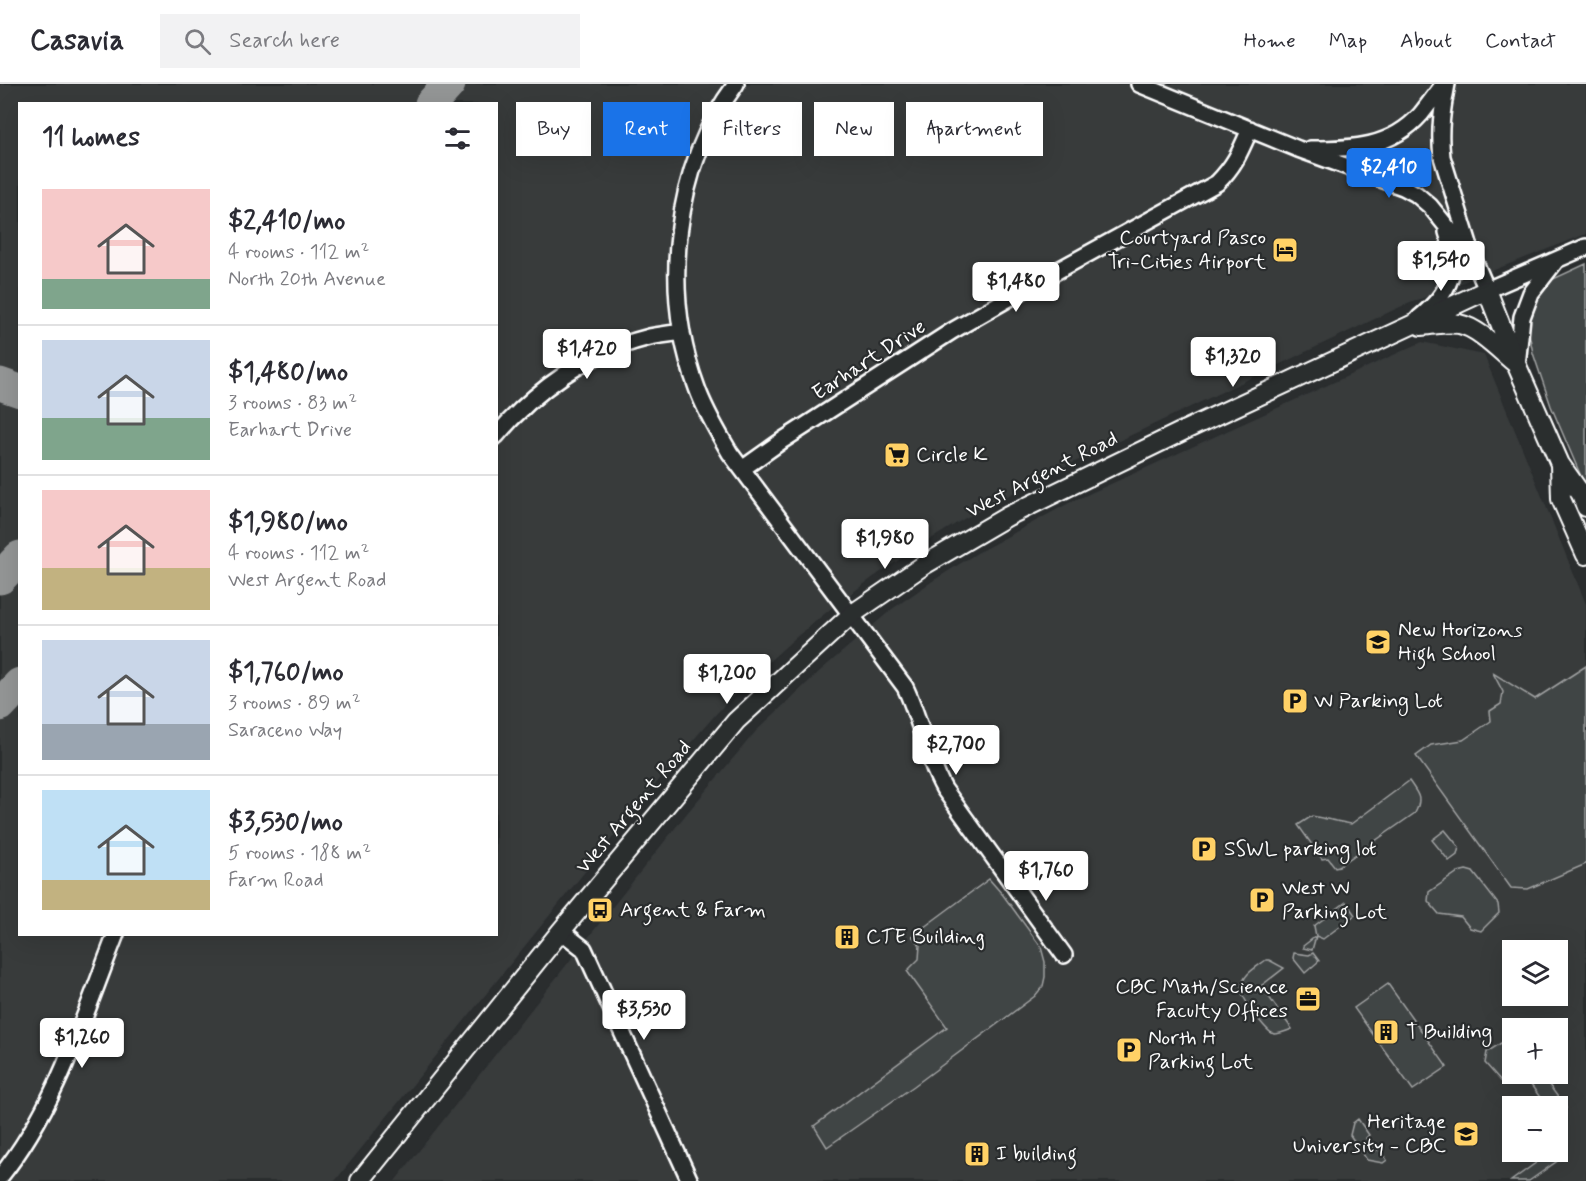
<!DOCTYPE html>
<meta charset="utf-8">
<style>
:root{--surface:#fff;--page:#f2f2f3;--text:#2b2b33;--muted:#7c7c81;--line:#e1e1e2;--accent:#1a73e8}
body{margin:0;font-family:Mynerve,sans-serif;background:var(--page);color:var(--text);height:100vh;display:flex;flex-direction:column;font-size:22px;white-space:nowrap}
*{box-sizing:border-box;margin:0}
p{font-size:20px;color:var(--muted)}
.icon{flex:none;width:33px;height:33px;fill:none;stroke:currentColor;stroke-width:2;stroke-linecap:round;stroke-linejoin:round}
.map{position:relative;flex:1;overflow:hidden}
.panel{position:absolute;left:18px;top:18px;width:480px;height:834px;display:flex;flex-direction:column;background:var(--surface);border-radius:0px;box-shadow:0 6px 24px #0002}
.panel>*{flex:none}
.hud{position:absolute;left:516px;top:18px;width:570px;height:54px;display:flex;gap:12px}
.fabs{position:absolute;left:1502px;top:856px;display:grid;gap:12px}
.fabs a{display:grid;place-items:center;width:66px;height:66px;border-radius:0px;background:var(--surface);box-shadow:0 6px 24px #0002;font-size:30px}
.price{position:absolute;translate:-50% -51px;padding:0 14px;border-radius:6px;background:#fff;color:#222;font-size:20px;line-height:39px;filter:drop-shadow(0 2px 3px #0008)}
.price::after{content:'';position:absolute;left:50%;top:36px;width:18px;height:14px;margin-left:-9px;background:inherit;clip-path:polygon(0 0,100% 0,50% 100%)}
.price.selected{background:var(--accent);color:#fff}
ul{padding:0;list-style:none}
li{display:flex;align-items:center;gap:18px;height:150px;padding:0 24px}
li+li{border-top:2px solid var(--line)}
li span{display:grid;place-items:center;flex:none;width:168px;height:120px;border-radius:0px;color:#555}
li>.icon{margin-inline-start:auto}
span .icon{width:72px;height:72px;fill:#fffc;stroke-width:1}
li b{font-size:26px}
h2{display:flex;justify-content:space-between;align-items:center;height:72px;padding:0 24px;font-size:26px}
.pill{padding:0 21px;border-radius:0px;background:var(--surface);box-shadow:0 6px 24px #0002;font-size:21px;line-height:54px}
.pill.selected{background:var(--accent);color:#fff}
header{display:flex;align-items:center;gap:36px;box-sizing:border-box;height:84px;padding:0 30px;background:var(--surface);border-bottom:2px solid var(--line)}
header strong{font-size:28px}
nav{display:flex;gap:33px;margin-inline-start:auto;font-size:21px}
.search{width:420px;height:54px;background:var(--page);display:flex;align-items:center;gap:15px;box-sizing:border-box;padding:0 21px;border-radius:0px;color:var(--muted);font-size:22px}
.map>svg:first-child{display:block}
</style>
<header>
<strong>Casavia</strong>
<div class="search"><svg class="icon" aria-label="search" viewBox="0 0 24 24"><circle cx="10" cy="10" r="6"/><path d="M15 15l6 6"/></svg>Search here</div>
<nav><a>Home</a><a>Map</a><a>About</a><a>Contact</a></nav>
</header>
<div class="map">
<svg width="1586" height="1097" viewBox="0 0 1586 1097">
<rect width="100%" height="100%" fill="#2a2d2e"/>
<filter id="ink" filterUnits="userSpaceOnUse"><feTurbulence type="fractalNoise" baseFrequency=".0167" numOctaves="2"/><feDisplacementMap in="SourceGraphic" scale="12" xChannelSelector="R" yChannelSelector="G"/><feConvolveMatrix kernelMatrix="1 2 1 2 8 2 1 2 1" color-interpolation-filters="sRGB"/></filter>
<g filter="url(#ink)">
<path fill="#373a3b" fill-rule="evenodd" d="M0,0H1586V150L1400,223L1039,395L962,436L918,463L875,492L833,523L794,555L751,594L717,629L668,685L335,1097H0ZM20,20H496V850H20Z
M1422,258L1484,271L1586,520V1097H395L687,729L756,647L821,586L892,525L934,496L977,469L1069,419ZM1512,867H1557V912H1512ZM1512,945H1557V990H1512ZM1512,1023H1557V1068H1512Z"/>
<path fill="#414445" stroke="#a0a2a2" stroke-width="1.5" d="M1586,180V404L1551,322L1533,269L1527,239L1533,217L1549,197Z
M1586,582V780L1528,805L1511,804L1416,672L1431,661L1463,656L1491,637L1490,627L1501,620L1503,608L1493,589L1535,615Z
M1409,697C1418,710 1423,714 1415,729L1339,782L1335,783L1328,774L1322,775L1298,741L1312,732L1351,740Z
M1445,746L1459,763L1457,771L1449,777L1432,756Z
M1466,786L1473,788L1498,820L1499,829L1481,847L1470,844L1461,833L1439,830L1428,817L1429,808L1458,788Z
M989,795L1003,811L1041,863L1045,878V893L1043,902L1035,912L914,1002L827,1063L814,1042L947,943L907,887L919,875L920,861L912,852Z
M1346,818L1355,831L1323,855L1316,852L1312,866L1303,864V862L1316,852L1314,842Z
M1294,869L1309,871L1313,869L1319,877L1305,889L1293,874Z
M1266,876H1269L1284,884L1261,902L1292,945C1287,947 1279,950 1274,950C1266,948 1240,912 1241,904C1243,890 1255,884 1266,876Z
M1388,900L1447,983L1413,1006L1354,924Z
M1501,959L1512,960V990H1522V993L1512,991L1501,997L1485,979L1487,968Z
M1523,990H1541L1566,1024L1557,1030V1023H1547Z
M1358,1035L1369,1051L1366,1054L1375,1067L1379,1065L1387,1076L1383,1079L1367,1076L1350,1051L1353,1039Z
M1557,1065L1563,1073L1529,1097H1511L1551,1068H1557Z"/>
<g fill="none" stroke-linecap="round" stroke-linejoin="round">
<path stroke="#949696" stroke-width="33" d="M431,20L449,0
M0,300L20,307
M0,494L20,473
M0,621L20,600"/>
<g stroke="#fff" stroke-width="20">
<path id="minor" d="M736,0C673,84 661,207 697,304C705,327 718,348 730,369L905,603C921,636 926,673 944,705L1064,871
M1139,0L1298,65L1403,103L1416,110L1430,122L1474,176
M1447,0C1442,26 1439,47 1442,73L1474,176L1487,206L1586,163
M1310,65C1352,65 1391,64 1421,30C1429,20 1436,10 1444,0
M1419,234C1450,209 1460,186 1447,148
M1517,282L1522,233L1531,209L1555,178
M496,352C535,306 587,269 646,254C657,251 670,250 682,248
M742,385L783,356L952,247L1055,188L1217,99C1235,81 1240,68 1250,45
M561,847L584,865L690,1097
M0,1093C57,1022 83,934 116,850"/>
</g>
<g stroke="#fff" stroke-width="22">
<path id="major" d="M1421,242C1433,241 1447,238 1459,240C1479,244 1500,267 1515,279
M1560,380L1561,415L1586,471
M360,1097L561,847L736,637L851,531L924,481L1008,432L1185,346L1487,206L1517,282L1560,380L1581,410L1586,423"/>
</g>
<use href="#minor" stroke="#2a2d2e" stroke-width="15"/>
<use href="#major" stroke="#2a2d2e" stroke-width="18"/>
</g>
</g>
<defs>
<g id="hotel-square" transform="scale(1.35)"><rect x="-9" y="-9" width="18" height="18" rx="4" fill="#ffd166" stroke="#2a2d2e"/><path d="M-6-4.5h1.5V1H6V5H4.5V3h-9V5H-6ZM-4 0a1.8 1.8 0 1 1 3.6 0ZM.5 0V-2.5h3Q6-2.5 6 0Z" fill="#111"/></g>
<g id="supermarket-square" transform="scale(1.35)"><rect x="-9" y="-9" width="18" height="18" rx="4" fill="#ffd166" stroke="#2a2d2e"/><path d="M-6-5.5h2.5l.6 2H6L4.5 2H-2.5L-4.4-4H-6ZM-1.5 3.2a1.3 1.3 0 1 0 .1 0ZM3 3.2a1.3 1.3 0 1 0 .1 0Z" fill="#111"/></g>
<g id="school-square" transform="scale(1.35)"><rect x="-9" y="-9" width="18" height="18" rx="4" fill="#ffd166" stroke="#2a2d2e"/><path d="M0-5L7-2L0 1L-7-2ZM-4 1L0 2.5L4 1V4Q0 6-4 4Z" fill="#111"/></g>
<g id="parking-square" transform="scale(1.35)"><rect x="-9" y="-9" width="18" height="18" rx="4" fill="#ffd166" stroke="#2a2d2e"/><path d="M-3.5-5.5H1a3.5 3.5 0 0 1 0 7H-1V5.5H-3.5ZM-1-3.4V-.6H.8a1.4 1.4 0 0 0 0-2.8Z" fill="#111"/></g>
<g id="bus-square" transform="scale(1.35)"><rect x="-9" y="-9" width="18" height="18" rx="4" fill="#ffd166" stroke="#2a2d2e"/><path d="M-5-6H5V4H4V6H2V4H-2V6H-4V4H-5ZM-3.5-4V0h7V-4ZM-3.5 1.2v1.5H-2V1.2ZM2 1.2v1.5H3.5V1.2Z" fill="#111"/></g>
<g id="building-square" transform="scale(1.35)"><rect x="-9" y="-9" width="18" height="18" rx="4" fill="#ffd166" stroke="#2a2d2e"/><path d="M-4-6H4V6H1V3H-1V6H-4ZM-2.5-4.3h1.7v1.8h-1.7ZM.8-4.3h1.7v1.8H.8ZM-2.5-1h1.7V.8h-1.7ZM.8-1h1.7V.8H.8Z" fill="#111"/></g>
<g id="office-square" transform="scale(1.35)"><rect x="-9" y="-9" width="18" height="18" rx="4" fill="#ffd166" stroke="#2a2d2e"/><path d="M-6-3h4V-5.5h4V-3h4V5H-6ZM-1-4.5V-3h2v-1.5ZM-6 0V1H6V0Z" fill="#111"/></g>
<g id="university-square" transform="scale(1.35)"><rect x="-9" y="-9" width="18" height="18" rx="4" fill="#ffd166" stroke="#2a2d2e"/><path d="M0-5L7-2L0 1L-7-2ZM-4 1L0 2.5L4 1V4Q0 6-4 4Z" fill="#111"/></g>
</defs>
<g fill-rule="evenodd">
<use href="#hotel-square" x="1285" y="166"/>
<use href="#supermarket-square" x="897" y="371"/>
<use href="#school-square" x="1378" y="558"/>
<use href="#parking-square" x="1295" y="617"/>
<use href="#parking-square" x="1204" y="765"/>
<use href="#parking-square" x="1262" y="816"/>
<use href="#bus-square" x="600" y="826"/>
<use href="#building-square" x="847" y="853"/>
<use href="#office-square" x="1308" y="915"/>
<use href="#building-square" x="1386" y="948"/>
<use href="#parking-square" x="1129" y="966"/>
<use href="#university-square" x="1466" y="1050"/>
<use href="#building-square" x="977" y="1070"/>
</g>
<g text-anchor="middle" dominant-baseline="central" stroke-width="4.5" stroke-linejoin="round" paint-order="stroke">
<g font-size="21" fill="#fff" stroke="#2a2d2e" text-anchor="start">
<text x="1266" y="154" text-anchor="end">Courtyard Pasco<tspan x="1266" dy="24">Tri-Cities Airport</tspan></text>
<text x="916" y="371">Circle K</text>
<text x="1398" y="546">New Horizons<tspan x="1398" dy="24">High School</tspan></text>
<text x="1314" y="617">W Parking Lot</text>
<text x="1224" y="765">SSWL parking lot</text>
<text x="1282" y="804">West W<tspan x="1282" dy="24">Parking Lot</tspan></text>
<text x="620" y="826">Argent &amp; Farm</text>
<text x="866" y="853">CTE Building</text>
<text x="1288" y="903" text-anchor="end">CBC Math/Science<tspan x="1288" dy="24">Faculty Offices</tspan></text>
<text x="1406" y="948">T Building</text>
<text x="1148" y="954">North H<tspan x="1148" dy="24">Parking Lot</tspan></text>
<text x="1446" y="1038" text-anchor="end">Heritage<tspan x="1446" dy="24">University - CBC</tspan></text>
<text x="996" y="1070">I building</text>
</g>
<g font-size="21" fill="#fff" stroke="#2a2d2e">
<text transform="translate(869 276) rotate(-33)">Earhart Drive</text>
<text transform="translate(1042 391) rotate(-27)">West Argent Road</text>
<text transform="translate(634 723) rotate(-50)">West Argent Road</text>
</g>
</g>
</svg>
<div class="fabs">
<a><svg class="icon" aria-label="layers" viewBox="0 0 24 24"><path d="M12 4l9 5-9 5-9-5zM3 14l9 5 9-5"/></svg></a>
<a>+</a>
<a>−</a>
</div>
<b class="price selected" style="left:1389px;top:115px">$2,410</b>
<b class="price" style="left:1441px;top:208px">$1,540</b>
<b class="price" style="left:1016px;top:229px">$1,480</b>
<b class="price" style="left:587px;top:296px">$1,420</b>
<b class="price" style="left:1233px;top:304px">$1,320</b>
<b class="price" style="left:885px;top:486px">$1,980</b>
<b class="price" style="left:727px;top:621px">$1,200</b>
<b class="price" style="left:956px;top:692px">$2,700</b>
<b class="price" style="left:1046px;top:818px">$1,760</b>
<b class="price" style="left:644px;top:957px">$3,530</b>
<b class="price" style="left:82px;top:985px">$1,260</b>
<div class="hud">
<a class="pill">Buy</a>
<a class="pill selected">Rent</a>
<a class="pill">Filters</a>
<a class="pill">New</a>
<a class="pill">Apartment</a>
</div>
<section class="panel">
<h2>11 homes<svg class="icon" aria-label="filters" viewBox="0 0 24 24"><path d="M4 7h16M4 17h16"/><circle cx="9" cy="7" r="2"/><circle cx="15" cy="17" r="2"/></svg></h2>
<ul>
<li><span style="background:linear-gradient(#f6c9c9 75%,#7fa58c 0)"><svg class="icon" aria-label="home" viewBox="0 0 24 24"><path d="M3 11l9-7 9 7M6 9v11h12V9"/></svg></span><div><b>$2,410/mo</b><p>4 rooms · 112 m²</p><p>North 20th Avenue</p></div></li>
<li><span style="background:linear-gradient(#c9d6e8 65%,#7fa58c 0)"><svg class="icon" aria-label="home" viewBox="0 0 24 24"><path d="M3 11l9-7 9 7M6 9v11h12V9"/></svg></span><div><b>$1,480/mo</b><p>3 rooms · 83 m²</p><p>Earhart Drive</p></div></li>
<li><span style="background:linear-gradient(#f6c9c9 65%,#c2b280 0)"><svg class="icon" aria-label="home" viewBox="0 0 24 24"><path d="M3 11l9-7 9 7M6 9v11h12V9"/></svg></span><div><b>$1,980/mo</b><p>4 rooms · 112 m²</p><p>West Argent Road</p></div></li>
<li><span style="background:linear-gradient(#c9d6e8 70%,#9aa5b1 0)"><svg class="icon" aria-label="home" viewBox="0 0 24 24"><path d="M3 11l9-7 9 7M6 9v11h12V9"/></svg></span><div><b>$1,760/mo</b><p>3 rooms · 89 m²</p><p>Saraceno Way</p></div></li>
<li><span style="background:linear-gradient(#bfe0f5 75%,#c2b280 0)"><svg class="icon" aria-label="home" viewBox="0 0 24 24"><path d="M3 11l9-7 9 7M6 9v11h12V9"/></svg></span><div><b>$3,530/mo</b><p>5 rooms · 188 m²</p><p>Farm Road</p></div></li>
</ul>
</section>
</div>
